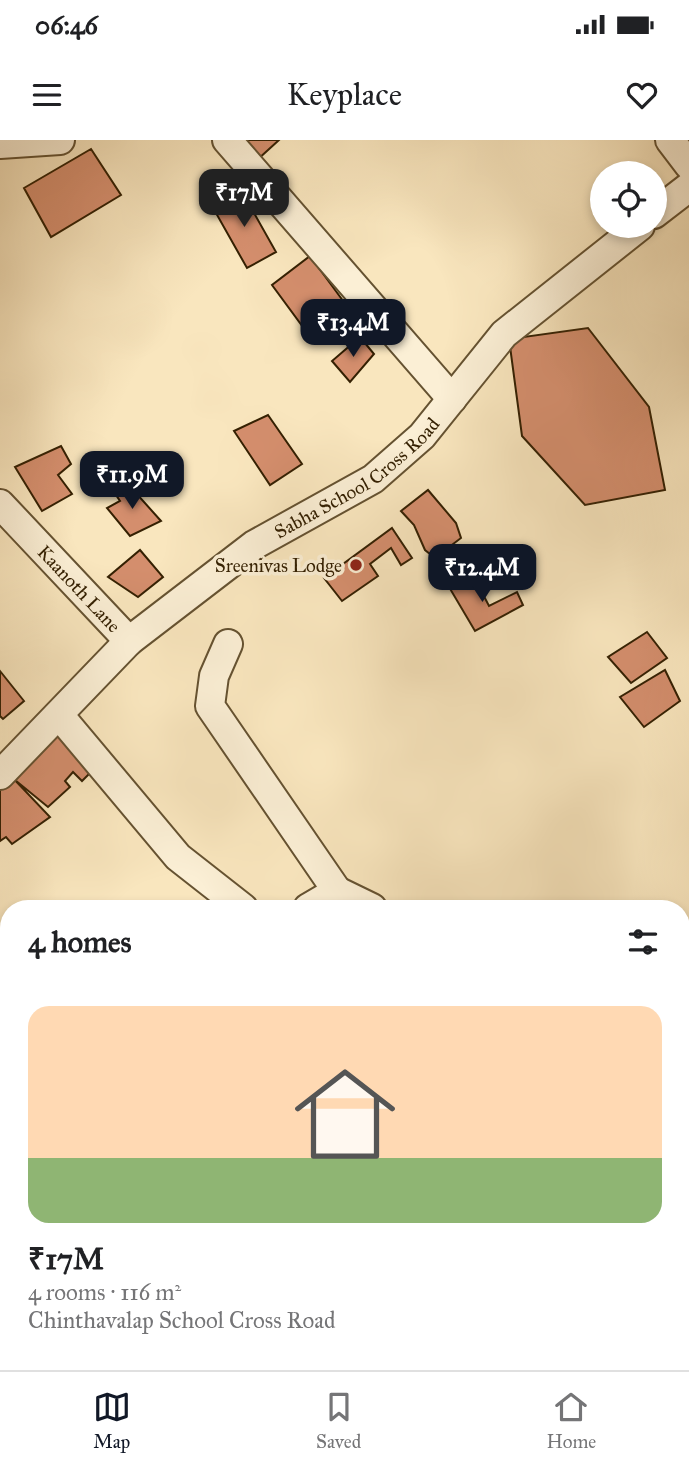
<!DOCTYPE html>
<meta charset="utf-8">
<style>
:root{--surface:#fff;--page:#f2f2f2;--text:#202124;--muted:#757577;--line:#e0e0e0;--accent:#111827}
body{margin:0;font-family:"IM FELL Great Primer",serif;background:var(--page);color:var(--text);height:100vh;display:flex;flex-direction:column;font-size:26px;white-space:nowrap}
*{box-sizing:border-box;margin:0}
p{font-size:23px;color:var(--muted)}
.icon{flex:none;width:38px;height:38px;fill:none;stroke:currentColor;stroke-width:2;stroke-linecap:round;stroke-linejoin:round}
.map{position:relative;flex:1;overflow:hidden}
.sheet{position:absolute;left:0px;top:760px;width:690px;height:471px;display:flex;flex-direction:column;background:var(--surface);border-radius:28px 28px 0 0;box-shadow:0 4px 10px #0003}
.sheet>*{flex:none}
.controls{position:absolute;left:590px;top:21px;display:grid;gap:14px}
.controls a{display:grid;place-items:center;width:77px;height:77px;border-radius:50%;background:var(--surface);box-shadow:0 4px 10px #0003;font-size:35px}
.price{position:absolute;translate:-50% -60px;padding:0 16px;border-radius:14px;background:var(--accent);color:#fff;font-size:23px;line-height:46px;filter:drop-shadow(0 2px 4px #0008)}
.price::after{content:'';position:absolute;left:50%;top:42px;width:21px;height:16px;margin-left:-10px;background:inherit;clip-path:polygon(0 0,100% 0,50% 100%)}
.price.current{background:#222;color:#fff}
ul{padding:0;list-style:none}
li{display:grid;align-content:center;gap:14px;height:371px;padding:0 28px}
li+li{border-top:2px solid var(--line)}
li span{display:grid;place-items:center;height:217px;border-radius:21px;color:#555}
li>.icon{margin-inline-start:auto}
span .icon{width:126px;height:126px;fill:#fffc;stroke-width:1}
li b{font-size:30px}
h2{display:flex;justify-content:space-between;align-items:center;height:84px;padding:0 28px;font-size:30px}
.status{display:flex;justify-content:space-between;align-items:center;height:49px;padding:0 35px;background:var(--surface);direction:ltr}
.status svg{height:19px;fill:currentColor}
header{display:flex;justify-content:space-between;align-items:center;height:91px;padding:0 28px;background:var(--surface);font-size:32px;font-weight:600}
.tab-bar{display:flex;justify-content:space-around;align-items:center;height:98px;border-top:2px solid var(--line);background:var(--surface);font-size:19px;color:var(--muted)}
.tab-bar a{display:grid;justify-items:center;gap:4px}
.tab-bar .current{color:var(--accent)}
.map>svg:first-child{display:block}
</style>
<div class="status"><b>06:46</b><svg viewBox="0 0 49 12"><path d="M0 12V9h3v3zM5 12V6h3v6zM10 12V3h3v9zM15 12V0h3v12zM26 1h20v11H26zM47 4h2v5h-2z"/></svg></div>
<header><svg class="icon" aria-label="menu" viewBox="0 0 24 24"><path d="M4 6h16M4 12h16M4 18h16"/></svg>Keyplace<svg class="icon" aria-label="heart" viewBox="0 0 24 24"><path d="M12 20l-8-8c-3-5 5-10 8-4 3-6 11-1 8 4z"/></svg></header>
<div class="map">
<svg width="689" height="1230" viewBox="0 0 689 1230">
<rect width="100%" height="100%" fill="#f9e6be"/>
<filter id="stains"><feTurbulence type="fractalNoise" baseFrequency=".00286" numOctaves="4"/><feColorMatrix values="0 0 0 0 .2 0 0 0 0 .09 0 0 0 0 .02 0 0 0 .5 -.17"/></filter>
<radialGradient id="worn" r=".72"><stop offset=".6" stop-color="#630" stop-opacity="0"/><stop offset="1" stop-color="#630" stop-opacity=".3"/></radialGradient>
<path fill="#d48e6d" stroke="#342002" stroke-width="2" d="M238,0H279L257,20Z
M91,9L121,55L51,97L24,48Z
M241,50L276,112L247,128L212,66Z
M310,116L352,173L314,202L272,145Z
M588,188L649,267L665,350L585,365L522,296L509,199Z
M360,197L374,214L350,242L332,221Z
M268,275L302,324L270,345L234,291Z
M61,306L71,324L58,335L72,354L42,371L15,327Z
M127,343L161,381L130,396L107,368L120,361L114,352Z
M428,350L456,383L461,398L440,414H430L425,410L414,385L401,371Z
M392,388L412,418L401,425L391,408L370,424L378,436L342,461L324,438Z
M140,410L163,437L138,457L108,437Z
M473,435L489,466L517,452L523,465L475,491L449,447Z
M647,492L667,518L631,543L608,517Z
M665,530L680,561L644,587L620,557Z
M0,531L24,561L3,579L0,576Z
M58,594L92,631L82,641L73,632L65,641L70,647L48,667L15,640Z
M11,636L50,677L12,704L6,697L0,701V646Z
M681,1073L689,1080V1110L686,1113L681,1109Z
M9,1110V1198L0,1185V1136L4,1134L0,1124Z
M689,1149V1182L681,1175V1159Z
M24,1222H72L73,1223L61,1230H30Z"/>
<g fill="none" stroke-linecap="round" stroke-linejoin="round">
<g stroke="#655231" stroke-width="32">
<g id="minor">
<path d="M227,0L452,259"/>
<path d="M670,0L689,25"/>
<path d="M0,4L60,0"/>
<path d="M654,74L689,47"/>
<path id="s1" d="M0,364L129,501"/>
<path d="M228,504L214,536L210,566L337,751"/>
<path d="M59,575L178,717L243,768"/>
<path id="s2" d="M0,635L129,501L254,405L373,339L422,296L504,194L640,86"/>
<path d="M308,768L337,751L372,768"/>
<path d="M681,982L689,990"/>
<path d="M681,1055L689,1063"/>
<path d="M0,1115L9,1107"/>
<path d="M681,1127L689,1134"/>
<path d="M681,1202L689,1208"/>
<path d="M623,1222L633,1230"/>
</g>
</g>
<g stroke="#342002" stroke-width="38">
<path id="major" d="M681,960L689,953
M0,1221L6,1230
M461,1230L465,1222"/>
</g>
<use href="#minor" stroke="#fbefd5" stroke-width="28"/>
<use href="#major" stroke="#f9e6be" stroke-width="35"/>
</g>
<circle fill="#8f2418" stroke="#fbefd5" stroke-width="2.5" cx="356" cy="425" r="7"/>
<g text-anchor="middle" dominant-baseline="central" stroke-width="7" stroke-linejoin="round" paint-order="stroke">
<g font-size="19" fill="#342002" stroke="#fbefd5">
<text stroke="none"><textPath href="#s2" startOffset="467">Sabha School Cross Road</textPath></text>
<text stroke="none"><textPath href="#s1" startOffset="116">Kaanoth Lane</textPath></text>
</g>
<g font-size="19" fill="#342002" stroke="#fbefd5" text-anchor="end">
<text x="342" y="425">Sreenivas Lodge</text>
</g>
</g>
<rect width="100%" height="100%" filter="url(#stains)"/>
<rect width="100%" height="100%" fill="url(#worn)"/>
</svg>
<div class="controls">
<a><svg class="icon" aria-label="locate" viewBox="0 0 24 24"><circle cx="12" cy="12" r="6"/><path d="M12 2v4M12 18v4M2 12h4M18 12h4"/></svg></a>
</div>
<b class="price current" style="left:244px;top:89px">₹17M</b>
<b class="price" style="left:353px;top:219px">₹13.4M</b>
<b class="price" style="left:132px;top:371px">₹11.9M</b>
<b class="price" style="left:482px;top:464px">₹12.4M</b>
<section class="sheet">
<h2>4 homes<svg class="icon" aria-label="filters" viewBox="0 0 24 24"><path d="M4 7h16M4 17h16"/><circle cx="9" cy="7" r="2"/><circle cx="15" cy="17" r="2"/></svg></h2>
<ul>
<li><span style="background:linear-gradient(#ffd9b3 70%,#8fb573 0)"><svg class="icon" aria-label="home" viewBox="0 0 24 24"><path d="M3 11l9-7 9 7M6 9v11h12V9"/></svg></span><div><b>₹17M</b><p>4 rooms · 116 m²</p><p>Chinthavalap School Cross Road</p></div></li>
</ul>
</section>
</div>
<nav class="tab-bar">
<a class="current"><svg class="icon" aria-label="map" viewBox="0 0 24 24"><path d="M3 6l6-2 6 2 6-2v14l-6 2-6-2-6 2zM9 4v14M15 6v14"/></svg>Map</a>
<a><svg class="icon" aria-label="saved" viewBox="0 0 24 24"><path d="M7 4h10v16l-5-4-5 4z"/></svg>Saved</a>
<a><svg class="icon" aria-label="home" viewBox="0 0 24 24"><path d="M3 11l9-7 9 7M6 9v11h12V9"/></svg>Home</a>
</nav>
